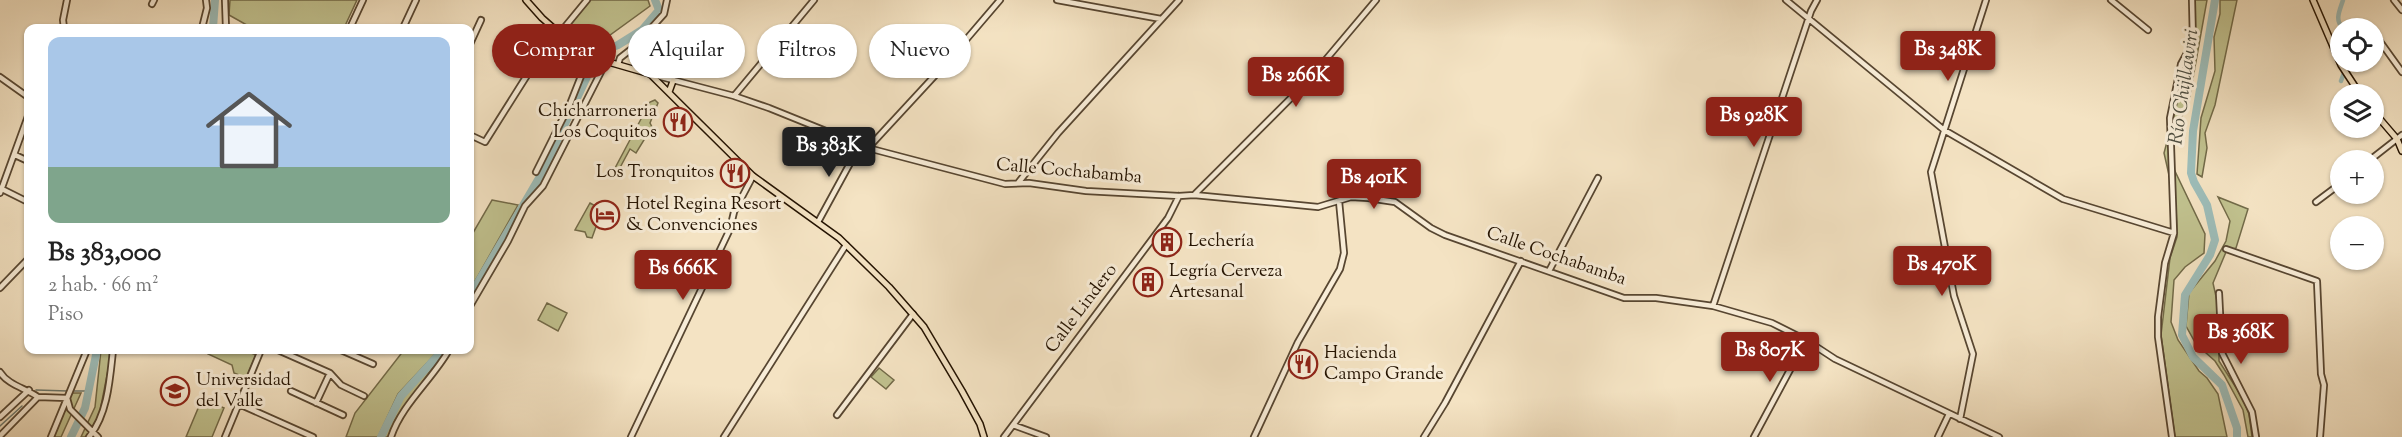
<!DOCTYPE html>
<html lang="es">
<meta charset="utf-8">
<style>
:root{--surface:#fff;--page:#f2f2f2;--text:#222;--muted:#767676;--line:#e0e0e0;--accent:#8f2418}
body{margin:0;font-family:"Sorts Mill Goudy",serif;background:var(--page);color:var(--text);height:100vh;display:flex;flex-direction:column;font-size:22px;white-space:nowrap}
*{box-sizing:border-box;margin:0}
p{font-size:20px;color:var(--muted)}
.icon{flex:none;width:33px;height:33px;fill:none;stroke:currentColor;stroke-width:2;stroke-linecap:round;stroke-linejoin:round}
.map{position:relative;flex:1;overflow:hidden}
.panel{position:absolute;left:24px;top:24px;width:450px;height:330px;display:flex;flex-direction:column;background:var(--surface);border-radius:12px;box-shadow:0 2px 4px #0004}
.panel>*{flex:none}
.top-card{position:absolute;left:492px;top:24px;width:570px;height:54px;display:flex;gap:12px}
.fabs{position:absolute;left:2330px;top:18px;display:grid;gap:12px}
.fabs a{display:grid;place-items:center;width:54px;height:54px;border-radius:50%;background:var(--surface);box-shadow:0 2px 4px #0004;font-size:30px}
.price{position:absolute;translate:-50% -51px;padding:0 14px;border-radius:6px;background:var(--accent);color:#fff;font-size:20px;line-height:39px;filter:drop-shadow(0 2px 3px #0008)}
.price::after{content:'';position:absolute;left:50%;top:36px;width:18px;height:14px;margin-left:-9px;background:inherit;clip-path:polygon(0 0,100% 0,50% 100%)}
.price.selected{background:#222;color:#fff}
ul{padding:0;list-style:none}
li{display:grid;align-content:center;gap:12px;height:318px;padding:0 24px}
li+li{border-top:2px solid var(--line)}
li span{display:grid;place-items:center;height:186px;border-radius:12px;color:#555}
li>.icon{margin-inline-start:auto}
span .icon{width:108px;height:108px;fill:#fffc;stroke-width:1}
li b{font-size:26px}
.tag{padding:0 21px;border-radius:27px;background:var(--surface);box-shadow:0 2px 4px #0004;font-size:21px;line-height:54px}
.tag.selected{background:var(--accent);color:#fff}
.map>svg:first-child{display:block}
</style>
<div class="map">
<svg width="2402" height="437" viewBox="0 0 2402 437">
<rect width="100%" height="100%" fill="#f4e3c3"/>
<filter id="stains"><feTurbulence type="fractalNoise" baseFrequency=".00333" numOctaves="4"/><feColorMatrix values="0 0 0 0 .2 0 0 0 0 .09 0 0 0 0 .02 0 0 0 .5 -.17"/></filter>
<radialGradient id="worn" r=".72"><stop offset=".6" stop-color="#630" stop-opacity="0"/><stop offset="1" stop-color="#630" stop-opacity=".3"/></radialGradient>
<path fill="#c1c28f" stroke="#726a48" stroke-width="1.5" d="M230,0H357L344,28H252L229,15Z
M590,0H648L650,6L588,51L563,32Z
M2192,0H2207L2188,106L2174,129L2169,152L2173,167L2205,234L2204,253L2185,267L2174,280L2171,322L2178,340L2199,371L2207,378L2218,394L2227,437H2175L2161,335L2170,258L2177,237L2176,206L2164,153L2178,100L2181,72L2196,42Z
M2220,0H2237L2215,105L2205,133L2207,148L2202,177L2197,174L2201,118L2215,71L2214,37L2220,14Z
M551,49L562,56L551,73L540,66Z
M655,100L658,103L650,123L652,127L636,153L630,149L616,175L614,170L650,102Z
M2218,197L2248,209L2236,248L2226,252L2213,283L2219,310V361L2242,397L2249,414L2252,437H2248L2243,410L2224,375L2215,361L2196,344L2186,326L2189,293L2215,261L2226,241L2230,221Z
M492,200L518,205L470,290V238Z
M590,203L606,212L603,219L597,224L592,238L587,237L585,232L575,230Z
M547,303L567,313L558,331L538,320Z
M101,350H112L99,416L86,437H81L95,407Z
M210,350H244L256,355L246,378L234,373L232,365L208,354Z
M404,350H439L398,394L378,437H346L355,413Z
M439,359L395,420L389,437H384L402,398Z
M879,368L894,380L886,389L871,377Z
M72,393H81L61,437H54L67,399Z
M202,399L224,408L212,437H186Z"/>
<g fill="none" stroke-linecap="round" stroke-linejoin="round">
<path stroke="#6c796f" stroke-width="1.5" d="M36,390L68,391
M72,391H89
M0,426L22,406"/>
<path stroke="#9dbdb9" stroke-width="4.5" d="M2343,0C2340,10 2334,20 2343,28
M2341,81L2348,62"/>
<path stroke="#9dbdb9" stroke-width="8" d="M2215,0L2193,131L2191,173L2194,182L2207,205L2215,240L2210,255L2185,295L2182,335L2193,357L2222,385L2237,428V437
M213,28L215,0
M470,296L542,173L592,66L602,51L618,45L642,30L659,10L655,0
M71,437L85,408L97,350
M381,437L401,396L443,350"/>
<g stroke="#574631" stroke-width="8">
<path id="minor" d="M225,0L226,28
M1057,0L1161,19
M1786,0L1944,130L2063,199L2174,233
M2111,0L2148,30
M2394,0L2402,10
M152,4L154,0
M64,28L63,20L67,0
M202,28L207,8L206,0
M350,28L363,0
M403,28L416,0
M559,34L587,0
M2379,40L2402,72
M470,44L481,20
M618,64L620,58L634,47L664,14L667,0
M650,74L734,96L769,108L868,148L1005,184L1029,183L1086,191L1179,196L1194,195L1318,207L1351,197L1368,198L1395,202L1431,228L1445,235L1624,298H1656L1713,306L1772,323L1806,340L1835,359L1999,437
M0,77L28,97
M734,96L814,0
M470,135L485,142L555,31
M868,148L941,69L1000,0
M15,155L28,161
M2370,160L2402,135
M536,172L570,104L589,56
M1018,183L1058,133L1179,0
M0,188L28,202
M0,193L28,116
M1194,195L1307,82L1376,0
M2316,202L2340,184
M818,222L860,145
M2226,249L2317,281L2321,374L2324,385L2320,437
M1549,271L1598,178
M0,288L28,259
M2219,293L2222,353L2252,412L2256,437
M470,306L508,241L525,206L543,186L606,62
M1713,306L1811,11L1817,0
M278,350L330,373L341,385L364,396
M341,350L373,364
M0,372C8,385 25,388 38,397
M291,391L343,415
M316,403L330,373
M239,404L313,437
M837,415L913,314
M0,417L29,390
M1960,419L1973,354L1954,296L1931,172L1986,0
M1013,425L1046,437
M0,436L38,397L67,398L70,409L98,437
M51,437L87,350
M89,437C108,414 110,378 113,350
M225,437L261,350
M391,437C402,404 432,380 449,350
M631,437L730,229L734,212L753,176
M724,437L846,245
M1004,437L1168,218L1179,196
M1254,437L1298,342L1340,269L1344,253L1339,201
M1424,437L1445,403L1521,261
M1754,437L1806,340
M1938,437L1949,414
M2172,437L2158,337V317L2165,263L2174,233L2170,118L2181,64L2193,42L2192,0"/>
</g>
<g stroke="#231200" stroke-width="8">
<path id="major" d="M526,0L542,18L576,48L598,59L650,74L753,176L839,238L889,287L924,327L962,391L980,424L984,437
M2313,0L2341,65L2360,94
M669,92L673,81
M2373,111L2397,139L2402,151"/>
</g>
<use href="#minor" stroke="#f8edd8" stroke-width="4.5"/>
<use href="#major" stroke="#f4e3c3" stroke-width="5"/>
</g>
<defs>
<g id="restaurant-ring" transform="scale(1.5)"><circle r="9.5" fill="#f8edd8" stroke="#8f2418" stroke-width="1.5"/><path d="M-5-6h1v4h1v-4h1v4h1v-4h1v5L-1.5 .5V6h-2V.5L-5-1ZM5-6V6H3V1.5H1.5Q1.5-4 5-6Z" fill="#8f2418"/></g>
<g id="hotel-ring" transform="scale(1.5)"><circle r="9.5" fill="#f8edd8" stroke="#8f2418" stroke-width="1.5"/><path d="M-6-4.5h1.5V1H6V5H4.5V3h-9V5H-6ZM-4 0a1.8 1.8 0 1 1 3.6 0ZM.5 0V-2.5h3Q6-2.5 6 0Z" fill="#8f2418"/></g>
<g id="building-ring" transform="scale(1.5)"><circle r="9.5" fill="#f8edd8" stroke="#8f2418" stroke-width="1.5"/><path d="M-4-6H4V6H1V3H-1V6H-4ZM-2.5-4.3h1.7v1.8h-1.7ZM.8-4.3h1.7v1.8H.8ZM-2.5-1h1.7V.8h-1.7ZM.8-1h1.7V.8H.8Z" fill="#8f2418"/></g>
<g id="university-ring" transform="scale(1.5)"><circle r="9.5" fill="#f8edd8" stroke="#8f2418" stroke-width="1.5"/><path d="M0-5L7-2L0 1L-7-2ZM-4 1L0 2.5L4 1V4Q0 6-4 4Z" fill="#8f2418"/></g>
</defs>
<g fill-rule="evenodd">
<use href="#restaurant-ring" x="678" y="122"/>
<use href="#restaurant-ring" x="735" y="173"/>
<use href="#hotel-ring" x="605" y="215"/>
<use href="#building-ring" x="1167" y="242"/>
<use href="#building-ring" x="1148" y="282"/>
<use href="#restaurant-ring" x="1303" y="364"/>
<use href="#university-ring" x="175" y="391"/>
</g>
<g text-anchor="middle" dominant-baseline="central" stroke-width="6" stroke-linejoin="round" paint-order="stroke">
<g font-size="18" fill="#231200" stroke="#f8edd8" text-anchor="start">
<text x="657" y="112" text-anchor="end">Chicharroneria<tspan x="657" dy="21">Los Coquitos</tspan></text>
<text x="714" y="173" text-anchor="end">Los Tronquitos</text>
<text x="626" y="205">Hotel Regina Resort<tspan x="626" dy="21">&amp; Convenciones</tspan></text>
<text x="1188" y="242">Lechería</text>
<text x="1169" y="272">Legría Cerveza<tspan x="1169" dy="21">Artesanal</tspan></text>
<text x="1324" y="354">Hacienda<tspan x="1324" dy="21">Campo Grande</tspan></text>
<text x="196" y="381">Universidad<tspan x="196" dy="21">del Valle</tspan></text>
</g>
<g font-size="18" fill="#231200" stroke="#f8edd8">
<text transform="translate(1069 172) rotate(5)">Calle Cochabamba</text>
<text transform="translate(1556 257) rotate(19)">Calle Cochabamba</text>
<text transform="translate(1082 309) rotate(-53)">Calle Lindero</text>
</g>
<g font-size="20" font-style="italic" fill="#4e4e41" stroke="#f8edd8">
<text transform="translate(2185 87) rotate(-82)">Río Chijllawiri</text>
</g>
</g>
<rect width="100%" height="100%" filter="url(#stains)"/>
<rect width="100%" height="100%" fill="url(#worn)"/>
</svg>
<div class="fabs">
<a><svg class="icon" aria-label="locate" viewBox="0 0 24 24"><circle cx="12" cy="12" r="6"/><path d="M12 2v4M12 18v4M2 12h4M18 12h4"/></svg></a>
<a><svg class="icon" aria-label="layers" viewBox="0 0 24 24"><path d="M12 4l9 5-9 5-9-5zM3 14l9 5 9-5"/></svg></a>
<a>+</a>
<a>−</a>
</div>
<b class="price" style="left:1948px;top:82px">Bs 348K</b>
<b class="price" style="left:1296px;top:108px">Bs 266K</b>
<b class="price" style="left:1754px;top:148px">Bs 928K</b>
<b class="price selected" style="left:829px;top:178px">Bs 383K</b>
<b class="price" style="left:1374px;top:210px">Bs 401K</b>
<b class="price" style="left:1942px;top:297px">Bs 470K</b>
<b class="price" style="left:683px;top:301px">Bs 666K</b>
<b class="price" style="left:2241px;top:365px">Bs 368K</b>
<b class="price" style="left:1770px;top:383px">Bs 807K</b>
<div class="top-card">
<a class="tag selected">Comprar</a>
<a class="tag">Alquilar</a>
<a class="tag">Filtros</a>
<a class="tag">Nuevo</a>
</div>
<section class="panel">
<ul>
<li><span style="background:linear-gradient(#a9c7e8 70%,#7fa58c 0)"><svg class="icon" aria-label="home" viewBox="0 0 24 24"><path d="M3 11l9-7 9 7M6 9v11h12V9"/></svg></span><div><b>Bs 383,000</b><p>2 hab. · 66 m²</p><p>Piso</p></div></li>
</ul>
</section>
</div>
